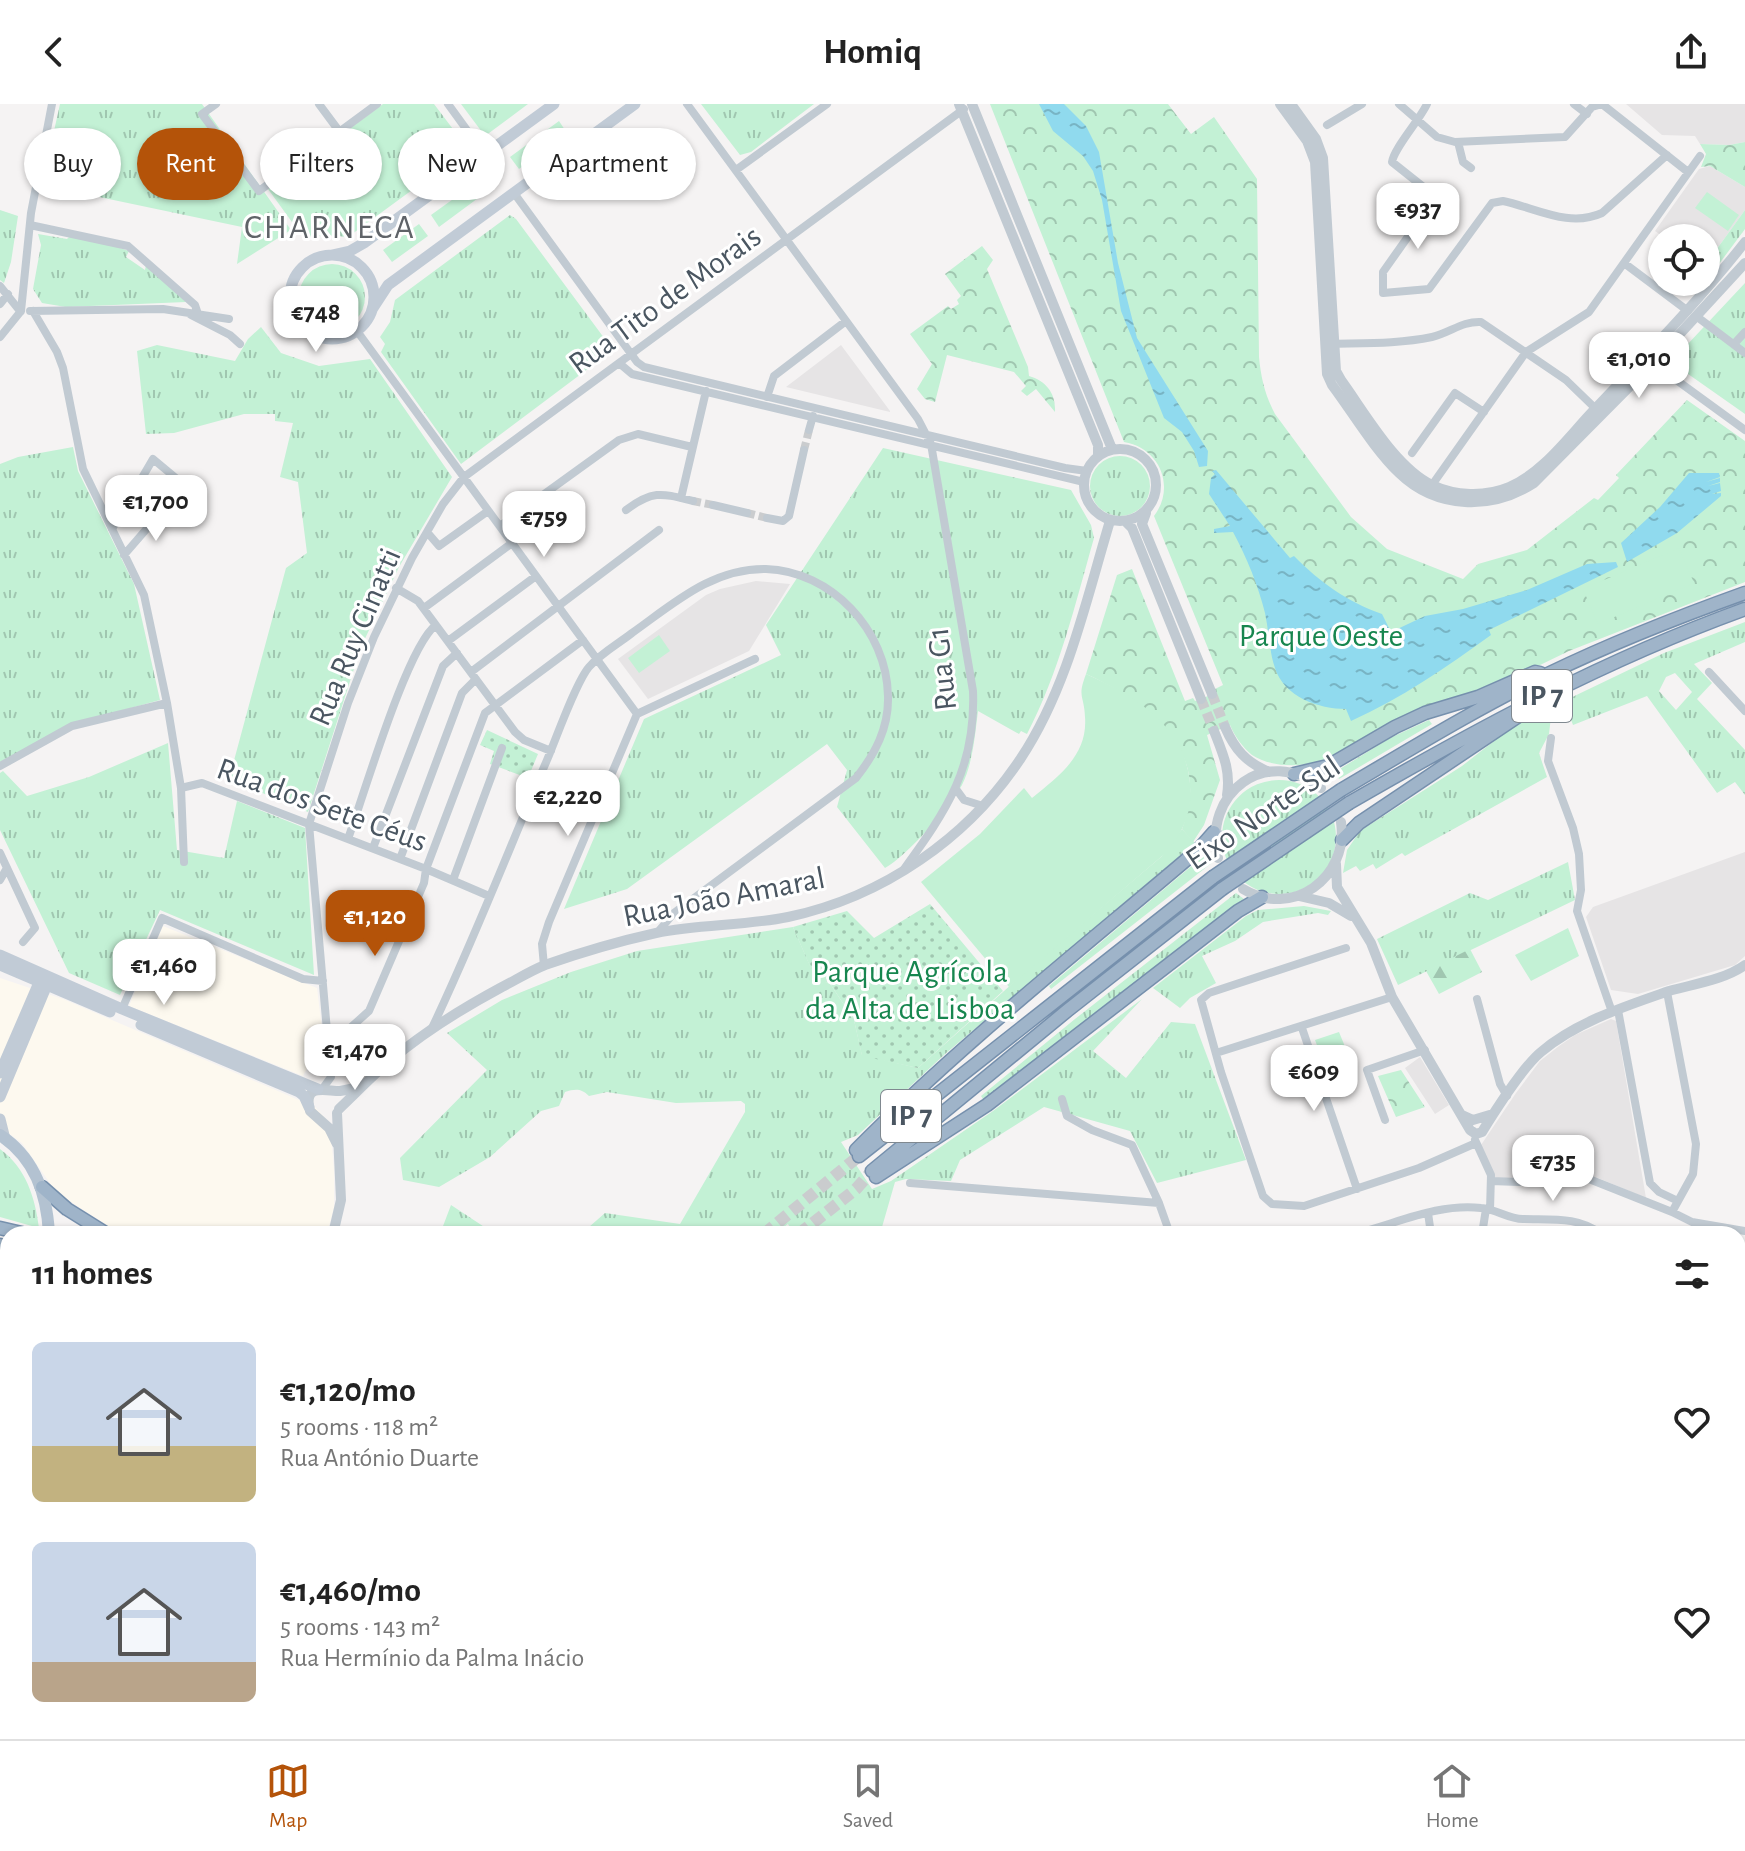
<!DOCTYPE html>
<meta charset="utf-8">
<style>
:root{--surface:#fff;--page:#f6f6f6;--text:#222;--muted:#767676;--line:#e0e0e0;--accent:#b45309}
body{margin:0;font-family:"Alegreya Sans",sans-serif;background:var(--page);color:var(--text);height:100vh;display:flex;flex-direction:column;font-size:30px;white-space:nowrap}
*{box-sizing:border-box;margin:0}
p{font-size:26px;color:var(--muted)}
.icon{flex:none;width:44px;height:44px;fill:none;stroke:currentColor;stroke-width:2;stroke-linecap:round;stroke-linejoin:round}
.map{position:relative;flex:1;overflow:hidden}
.panel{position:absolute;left:0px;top:1122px;width:1746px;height:514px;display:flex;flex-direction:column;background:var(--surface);border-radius:24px 24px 0 0;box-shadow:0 2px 6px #0004}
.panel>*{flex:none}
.guide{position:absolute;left:24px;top:24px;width:800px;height:72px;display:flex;gap:16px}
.tools{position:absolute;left:1648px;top:120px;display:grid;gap:16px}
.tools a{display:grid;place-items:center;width:72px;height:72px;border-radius:50%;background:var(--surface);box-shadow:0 2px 6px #0004;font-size:40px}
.price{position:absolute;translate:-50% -68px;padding:0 18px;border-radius:16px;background:#fff;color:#222;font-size:26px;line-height:52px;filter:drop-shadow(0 2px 4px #0008)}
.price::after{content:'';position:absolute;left:50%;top:48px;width:24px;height:18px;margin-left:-12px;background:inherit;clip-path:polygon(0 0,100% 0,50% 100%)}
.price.on{background:var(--accent);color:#fff}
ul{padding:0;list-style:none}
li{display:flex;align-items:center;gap:24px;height:200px;padding:0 32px}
li span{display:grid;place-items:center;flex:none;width:224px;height:160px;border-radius:12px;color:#555}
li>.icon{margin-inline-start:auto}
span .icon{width:96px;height:96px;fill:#fffc;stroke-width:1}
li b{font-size:34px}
h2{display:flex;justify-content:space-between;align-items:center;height:96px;padding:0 32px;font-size:34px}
.chip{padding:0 28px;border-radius:36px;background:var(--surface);box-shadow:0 2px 6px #0004;font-size:28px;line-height:72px}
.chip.on{background:var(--accent);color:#fff}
header{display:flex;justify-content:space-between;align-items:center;height:104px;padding:0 32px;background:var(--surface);font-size:36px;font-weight:700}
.tab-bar{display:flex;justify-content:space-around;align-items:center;height:112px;border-top:2px solid var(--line);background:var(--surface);font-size:22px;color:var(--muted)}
.tab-bar a{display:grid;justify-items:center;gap:4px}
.tab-bar .on{color:var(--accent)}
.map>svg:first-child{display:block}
</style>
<header><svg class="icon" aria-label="back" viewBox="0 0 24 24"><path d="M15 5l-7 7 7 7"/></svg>Homiq<svg class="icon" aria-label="share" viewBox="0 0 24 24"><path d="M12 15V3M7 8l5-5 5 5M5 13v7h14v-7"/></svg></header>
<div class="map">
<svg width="1745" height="1635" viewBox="0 0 1745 1635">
<defs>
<pattern id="grass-tufts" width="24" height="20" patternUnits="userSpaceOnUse" patternTransform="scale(2)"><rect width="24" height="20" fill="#c3f1d5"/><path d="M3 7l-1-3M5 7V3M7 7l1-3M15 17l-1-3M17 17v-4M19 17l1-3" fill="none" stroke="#a0c6b0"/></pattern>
<pattern id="forest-firs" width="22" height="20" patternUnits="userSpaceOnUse" patternTransform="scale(2)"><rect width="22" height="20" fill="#c3f1d5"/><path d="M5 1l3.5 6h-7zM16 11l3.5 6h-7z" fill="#a0c6b0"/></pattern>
<pattern id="park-crowns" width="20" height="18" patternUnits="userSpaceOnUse" patternTransform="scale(2)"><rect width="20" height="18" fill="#c3f1d5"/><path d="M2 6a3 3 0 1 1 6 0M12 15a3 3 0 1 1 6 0" fill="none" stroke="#a0c6b0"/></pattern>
<pattern id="garden-dots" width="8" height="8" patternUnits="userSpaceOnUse" patternTransform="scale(2)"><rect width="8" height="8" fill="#c3f1d5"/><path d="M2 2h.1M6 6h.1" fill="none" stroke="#a0c6b0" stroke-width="1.8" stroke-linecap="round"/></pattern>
<pattern id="water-ripples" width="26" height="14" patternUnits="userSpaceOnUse" patternTransform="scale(2)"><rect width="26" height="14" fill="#90daee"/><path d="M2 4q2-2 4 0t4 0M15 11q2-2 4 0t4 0" fill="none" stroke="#78b4c4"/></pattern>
</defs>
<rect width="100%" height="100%" fill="#f5f3f3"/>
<path fill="#fdf9ef" d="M163,822L317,884L323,933L303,972L129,902Z
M0,874L63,895L315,1003L330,1019L334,1067V1103L327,1130H120L56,1088L22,1039L0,1023Z"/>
<path fill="#e6e4e5" d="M1626,0H1745V38L1729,41L1700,40L1695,32L1662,31Z
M1710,62L1745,83V106L1706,160V134H1665L1655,127L1699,65Z
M841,241L890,307V308L786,283Z
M756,477L790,480L749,547L648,595L618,555L706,491L720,485Z
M1745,748V852L1735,861L1638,890L1611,886L1586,813L1593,803Z
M1611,915L1616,917L1646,1094L1598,1074L1544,1057L1517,1074L1495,1075L1481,1041L1516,989L1540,957L1559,942L1575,931Z
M1420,953L1449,1001L1435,1010L1405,964Z"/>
<path fill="url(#grass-tufts)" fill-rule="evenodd" d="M60,0H202L291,126L237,160L242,123L42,81Z
M383,0H434L468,45L348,133L325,131L305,136L268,85Z
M461,0H528L485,32Z
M701,0H814L751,48L740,51Z
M559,17L567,29L519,65L510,53Z
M481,75L489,86L439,123L431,111Z
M0,106L18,112L11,158L4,179L0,176Z
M1745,106V125L1713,168L1706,160Z
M510,111L516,115L613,246L461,360L381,248L385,240L380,233L390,218L395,196Z
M419,120L428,132L392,158L383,146Z
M38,130L67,135L71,131L86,133L129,147L126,153L145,166L146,161L186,198L66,203L42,199L33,185L41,141Z
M299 193a33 33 0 1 1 66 0a33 33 0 1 1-66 0Z
M1745,179V310L1671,258Z
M261,223L281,249L319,262L370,255L452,373L399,463L361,543L308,708L229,675L286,464L307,449L298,378L280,373L293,319L275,317V310H244L174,329L146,330L137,247L157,241L235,257L248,235Z
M73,343L78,367L134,480L160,596L72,620L0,658V360L18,353Z
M883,344L1071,386L1091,421L1094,434C1075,501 1059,569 1027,630L1021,627L1019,630L978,607C975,630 973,659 962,681C949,704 908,751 885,764L837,703L847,666L827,640L627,785L564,805L644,615L781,551L766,521Z
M1090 382a30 30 0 1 1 60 0a30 30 0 1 1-60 0Z
M1745,518V538L1694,560L1712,579L1697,595L1745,646V691L1735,678L1717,689L1647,592L1573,621L1564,597L1664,549ZM1675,569L1692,588L1676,606L1659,587L1666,573Z
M1552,604L1549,630L1539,649L1547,673L1405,752L1402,749L1376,765L1373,760L1360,767L1356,762L1343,769L1347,746L1360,727L1462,662L1512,623Z
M1429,616L1432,620L1339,675L1335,668L1390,634Z
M168,639L177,746L224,754L237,697L305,724L314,871L160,806L120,891L69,869L0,726V669L3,667L27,692L89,673Z
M1222 733a57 57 0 1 1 114 0a57 57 0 1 1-114 0Z
M1182,725L1195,739L945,950L858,1031L841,1038L872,1085L891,1077L993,1007L1142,895L1093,947L1126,974L1171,918L1195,920L1246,1056L1157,1079L1130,1027L1044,1003L960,1056L951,1077L906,1075L895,1078L880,1130H793L788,1120L774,1130H581L605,1109L680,1120L745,1008V1000L741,997L676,999L607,988L589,992C581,984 575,985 565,988L559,1002L541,1007L490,1053L439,1083L403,1076L400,1054L487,966L447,929L502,896L571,868L637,847L793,823L818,880L829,878L854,916L862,951L918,964L1032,862L1161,753Z
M1207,749L1213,758L1051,885L1049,882Z
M1568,758L1575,796L1398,881L1377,835L1470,789L1488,796Z
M1236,789L1244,795L1082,923L1080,922L983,995L981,992L1075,915Z
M1304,802L1331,807L1328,811L1318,809L1263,818L1235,837L1202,852L1216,879L1190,894L1180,904L1153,884L1246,812L1258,806Z
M1339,928L1355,967L1329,973L1315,936Z
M0,1045C26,1064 35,1093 39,1124L0,1113Z
M451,1101L495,1130H440Z"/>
<path fill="url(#forest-firs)" d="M1470,845L1482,868L1439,890L1426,867Z"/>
<path fill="url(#park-crowns)" d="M990,0H1168L1191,30L1214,13L1257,75L1259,253C1261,274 1265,291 1275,310L1351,413L1387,445L1463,475L1478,460L1527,446L1594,394L1598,396L1619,374L1616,371L1687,296L1745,337V478L1569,547L1488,586L1407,610L1347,643L1329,658L1327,654C1307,664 1271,664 1252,651C1243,644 1234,631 1230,621L1207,631L1220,676L1204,721L1193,738L1182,725C1213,647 1150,599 1086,570L1117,471L1132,465L1185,597L1193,594L1195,597L1216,589L1215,585L1223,581L1154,412C1176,383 1160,344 1124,338Z
M1745,38V83L1710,62L1701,63L1706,50L1700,40L1729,41Z
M982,142L993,156L987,165L1028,263L1029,272C1046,277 1056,289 1055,308L1036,285L1027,292L1021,287L1026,282L1014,268L947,251L935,298L925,295L917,285L932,260L910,230L948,202L951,205L959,200L957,196L961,192L945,170Z
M1401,966L1425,1003L1396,1013L1378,972Z
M1738,1548L1745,1565V1635H1118L1130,1628H1738Z"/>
<path fill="url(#garden-dots)" d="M487,626L538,650L528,674L490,660L494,647L480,641Z
M930,800L1003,887L918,964L862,952L854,916L829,878L818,881L793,823L847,807L874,834Z"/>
<path fill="#c3f1d5" d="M1707,88L1739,111L1728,127L1695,104Z
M1679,444L1694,479L1598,520L1583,485Z
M659,531L670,547L639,569L628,554Z
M1086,570C1118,584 1149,601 1171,629L1174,628C1196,673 1200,715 1161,753L1009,883L921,778L980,730L1024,684L1032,694C1059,672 1088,651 1085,613C1084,590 1077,594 1086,570Z
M1568,824L1579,852L1531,877L1515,851Z"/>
<path fill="url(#water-ripples)" d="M1039,0H1064L1086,22L1099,48L1118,159L1137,234L1208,347L1207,362L1199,363L1194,347L1182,328L1164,314L1121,207L1102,96L1093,67L1083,52L1053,27Z
M1216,366L1290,454L1294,452C1321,479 1346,497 1382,510L1391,528L1425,512L1463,505L1527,486L1587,460L1616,458L1618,463L1489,526L1491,531C1445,564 1402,594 1351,617L1346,605C1319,605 1284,593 1275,564C1269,547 1269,527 1265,509C1258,481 1247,454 1233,428L1214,429V425L1230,422L1209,390L1211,374L1215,370L1212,367Z
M1689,369H1719L1720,373L1706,378L1720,374V378L1708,382L1720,379L1721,387L1712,390L1721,389V392L1677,429L1627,458L1621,439L1660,403Z"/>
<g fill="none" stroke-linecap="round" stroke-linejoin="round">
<path stroke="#90daee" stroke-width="2" d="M1738,1441L1745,1440
M1394,1632L1402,1628
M1369,1635L1372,1634"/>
<path stroke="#caccce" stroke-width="8" stroke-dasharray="8 4" stroke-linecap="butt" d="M804,346L809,326
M693,397L713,401
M747,409L767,414"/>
<path stroke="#caccce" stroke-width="10" stroke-dasharray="10 5" stroke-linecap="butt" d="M1212,590L1225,623
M1201,595L1214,627"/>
<path stroke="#caccce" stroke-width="12" stroke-dasharray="12 6" stroke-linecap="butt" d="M764,1130L859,1052
M799,1130L856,1085L872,1067"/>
<g stroke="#7690ad" stroke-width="15">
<path id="trunk" d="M1294,670L1328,662L1395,623L1425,609L1478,593L1535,568L1540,569
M1341,686C1409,646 1477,604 1548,570C1612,539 1678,513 1745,489
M1349,699C1479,624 1604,556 1745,505
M1342,736L1359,719L1526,607
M856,1046C963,938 1083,844 1199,745L1214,728
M859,1052L1213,773
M872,1067L1068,906L1222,785
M876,1073L987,1001L1238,807L1262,793
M42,1083L67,1105L107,1130
M0,1124L26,1130
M0,1141L8,1143
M6,1215H8"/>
</g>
<path stroke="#c1cad2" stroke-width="8" d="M216,0L202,10L259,87L377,0
M319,0L339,27
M448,0L485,51
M687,0L918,315L931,340L973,587C976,663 947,706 904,765
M1399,0L1437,33L1455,38L1565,33L1592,3L1602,0L1688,68
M1427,0C1419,17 1394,44 1392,58L1436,93L1383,168V189L1429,185L1492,99L1503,97C1536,104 1569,124 1602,109L1667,51
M1574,0L1587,10
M1327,21L1362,0
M1458,38L1463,58L1471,64
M736,66L827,0
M514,89L637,258L644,263L1065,364L1087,367
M30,121L128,142L195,201L198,210
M1624,159L1688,207
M0,182L20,207
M0,200L8,190
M21,207L31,109L52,0
M30,207L163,205L229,215
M33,207L57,248L63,264L83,365L144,491L167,599L181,684L184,758
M191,211L230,231L240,240
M1696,212L1745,249
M357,227L637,610
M0,233L21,207
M1329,240C1362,239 1399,240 1432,233C1450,229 1462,217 1481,218L1566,276L1597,306
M1734,240L1745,228
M619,259L632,270L1084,378
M1653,259L1745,326
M767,293L774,272L846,217
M809,326L813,312
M1412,349L1455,289L1484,308
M1432,381L1526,248L1589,208L1700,52
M681,394L706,287
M713,401L747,409
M626,406C653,386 661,389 693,397
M767,414L783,417L789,412L804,346
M500,422L619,336L638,330L692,343
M112,425L153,355L183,380
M427,428L439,442L488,407
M124,451L163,406
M396,484L418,497L515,628L524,636L551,647
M424,504L512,439
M448,537L536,472
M471,568L659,426
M1709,568L1745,607
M1551,634L1548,657L1573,724L1579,750L1581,786L1577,807L1612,908
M0,662L72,622L167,599
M181,684L202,679L426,765L489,792
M956,685L964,696L983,702
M348,735C363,694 407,542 436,521
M373,744L443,562L457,549
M0,749L35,824L23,838
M400,755L462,589L476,575
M0,776L7,764
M453,776L502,644
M1346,844L1209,889L1201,896L1221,968L1263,1092L1272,1100L1304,1102L1419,1064L1476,1039
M544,862L542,840L549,818L637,610L755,555
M1667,888L1696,1040L1693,1070L1672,1108
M1477,895L1500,980L1507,992
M122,905L162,814L303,875L323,877
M1618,906L1650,1079L1659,1088L1678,1097
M432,924C474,836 509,745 547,656C556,635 576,578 589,563C601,549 618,540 632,529C673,500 712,464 766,465C831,467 887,526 888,592C889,624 875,650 856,674L674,809L657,829
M1302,924L1357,1085
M329,943L369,907L424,779L426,765L485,609L583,536
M1216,949L1392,893
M323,984L331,973L309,720L348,599L374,533L412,454L443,400L464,373L964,5
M1062,995L1067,1012L1092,1026L1132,1041L1159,1099
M1385,1016L1367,966L1425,946
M1475,1036L1491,1071L1490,1106
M1491,1077L1519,1078L1553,1067L1584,1073L1672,1108L1692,1118L1745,1127
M910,1079L1159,1099L1170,1130
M1428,1109L1431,1130
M1203,1130L1227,1128L1238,1130
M1354,1130C1396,1120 1437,1099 1481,1104C1496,1105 1508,1115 1523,1115C1550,1116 1579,1112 1601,1130
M1482,1130L1486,1105
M1738,1224L1745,1220
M0,1257L8,1252
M1738,1291L1745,1296
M0,1294L8,1299
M1738,1307L1745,1309
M1738,1339L1745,1340
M1738,1385L1745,1386
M0,1438L8,1437
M1738,1469L1745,1464
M1738,1488L1745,1496
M126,1628L128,1635
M229,1628L230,1635
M309,1628L310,1635
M326,1628L327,1635
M409,1628L411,1635
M418,1628L419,1635
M981,1628L1016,1635
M1072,1628L1075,1635
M161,1635L185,1628
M553,1635L558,1628
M653,1635L657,1628
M709,1635L713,1628
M773,1635L775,1628
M846,1635L851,1628
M902,1635L910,1628
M1097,1635L1115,1628"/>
<path stroke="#c1cad2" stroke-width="10" d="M959,0L1098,341V352
M972,0L1112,345
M1280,0L1307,37L1315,58L1327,270L1332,281C1353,309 1374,345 1399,369C1437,406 1492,406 1534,379L1653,259L1745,159
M1291,0L1316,35L1323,54L1336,267L1341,276C1365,309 1395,363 1432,381C1455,392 1485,393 1509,383C1543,369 1569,332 1594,306C1646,251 1698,198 1745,138
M1084 381a36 36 0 1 1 72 0a36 36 0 1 1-72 0Z
M1146,409L1142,420L1212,590
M1126,418L1132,424L1201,595
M1225,623C1235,646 1246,658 1269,668
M1214,627C1223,650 1231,667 1227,691
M1218,754C1202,689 1267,640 1321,684
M1336,760L1337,783L1371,839L1392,893L1470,1026
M1243,785C1292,815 1349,774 1341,718
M1299,792L1329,799L1351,812
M339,1005C356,989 372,972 391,956C425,927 463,904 502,883C516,876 530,867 545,861C579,849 620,837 656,829C699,820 744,822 788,813C883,793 968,734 1021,654C1068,583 1086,496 1110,417
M1462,1011L1473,1016L1493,1010
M1470,1026L1476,1030L1482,1028C1495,1007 1524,962 1541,948C1576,918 1626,902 1669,887C1694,880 1724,876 1745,861
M337,1040L329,1024L310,1007C303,979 324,987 340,987C347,986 354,984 360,982
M333,1130L341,1096L337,1009
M0,1566L8,1564
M6,1635L12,1628"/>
<path stroke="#c1cbd6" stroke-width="11" d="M290 193a42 42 0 1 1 84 0a42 42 0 1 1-84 0Z
M332,151L350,147L364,139L554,0
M373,204L388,181L635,0
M0,851L122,905L318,985
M0,861L110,908
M141,921L299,988L304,992L309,1003
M0,969L41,874
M0,993L49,876
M0,1015L5,1035"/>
<path stroke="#b3c2d1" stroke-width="12" d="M0,1031C35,1054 47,1090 49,1130"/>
<use href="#trunk" stroke="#9fb4c9" stroke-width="12"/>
<g stroke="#7690ad" stroke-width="15" stroke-linecap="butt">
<path id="trunk-bridge" d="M1213,773L1341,686
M1222,785L1349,699"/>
</g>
<use href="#trunk-bridge" stroke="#9fb4c9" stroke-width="12"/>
</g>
<g text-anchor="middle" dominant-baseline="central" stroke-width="6" stroke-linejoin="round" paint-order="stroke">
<g fill="#fff" stroke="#808990" stroke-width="2">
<rect x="1512" y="566" width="60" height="52" rx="6"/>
<rect x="881" y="986" width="60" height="52" rx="6"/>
</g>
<g font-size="30" font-weight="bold" fill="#4a5661">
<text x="1542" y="592">IP 7</text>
<text x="911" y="1012">IP 7</text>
</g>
<g font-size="32" fill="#4a5661" stroke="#fff">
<text transform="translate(665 196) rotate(-36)">Rua Tito de Morais</text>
<text transform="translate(355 533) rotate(-67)">Rua Ruy Cinatti</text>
<text transform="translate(942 565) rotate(-96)">Rua G1</text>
<text transform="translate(322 701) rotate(20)">Rua dos Sete Céus</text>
<text transform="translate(1263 709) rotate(-34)">Eixo Norte-Sul</text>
<text transform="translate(724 793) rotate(-11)">Rua João Amaral</text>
</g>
<g font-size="32" fill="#17864f" stroke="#fff">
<text x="1321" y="532">Parque Oeste</text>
<text x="910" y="868">Parque Agrícola<tspan x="910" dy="37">da Alta de Lisboa</tspan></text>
</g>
<g font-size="34" letter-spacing="2" fill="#5f6368" stroke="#fff">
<text x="330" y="124">CHARNECA</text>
</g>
</g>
</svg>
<div class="tools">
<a><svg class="icon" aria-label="locate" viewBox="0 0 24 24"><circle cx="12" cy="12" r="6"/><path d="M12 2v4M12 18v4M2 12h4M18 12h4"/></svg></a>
</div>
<b class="price" style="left:1418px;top:147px">€937</b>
<b class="price" style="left:316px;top:250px">€748</b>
<b class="price" style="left:1639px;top:296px">€1,010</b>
<b class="price" style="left:156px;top:439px">€1,700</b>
<b class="price" style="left:544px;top:455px">€759</b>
<b class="price" style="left:568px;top:734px">€2,220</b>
<b class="price on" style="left:375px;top:854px">€1,120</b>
<b class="price" style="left:164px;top:903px">€1,460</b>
<b class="price" style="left:355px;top:988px">€1,470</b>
<b class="price" style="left:1314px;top:1009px">€609</b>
<b class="price" style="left:1553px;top:1099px">€735</b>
<div class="guide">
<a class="chip">Buy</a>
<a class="chip on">Rent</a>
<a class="chip">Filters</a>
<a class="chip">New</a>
<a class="chip">Apartment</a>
</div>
<section class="panel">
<h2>11 homes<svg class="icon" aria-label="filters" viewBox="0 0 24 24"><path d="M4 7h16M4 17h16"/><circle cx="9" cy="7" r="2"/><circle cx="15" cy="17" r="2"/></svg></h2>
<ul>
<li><span style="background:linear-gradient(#c9d6e8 65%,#c2b280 0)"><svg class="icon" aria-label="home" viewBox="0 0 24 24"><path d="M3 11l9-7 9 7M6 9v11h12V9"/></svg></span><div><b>€1,120/mo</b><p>5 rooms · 118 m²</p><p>Rua António Duarte</p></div><svg class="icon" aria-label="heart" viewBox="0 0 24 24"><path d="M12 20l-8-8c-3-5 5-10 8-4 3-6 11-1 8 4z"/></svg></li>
<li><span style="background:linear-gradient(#c9d6e8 75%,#b9a48a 0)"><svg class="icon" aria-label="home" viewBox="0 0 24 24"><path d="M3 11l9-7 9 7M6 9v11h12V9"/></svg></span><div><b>€1,460/mo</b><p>5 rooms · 143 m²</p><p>Rua Hermínio da Palma Inácio</p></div><svg class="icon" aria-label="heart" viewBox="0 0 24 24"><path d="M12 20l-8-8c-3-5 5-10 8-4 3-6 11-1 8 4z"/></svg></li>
</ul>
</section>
</div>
<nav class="tab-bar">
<a class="on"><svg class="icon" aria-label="map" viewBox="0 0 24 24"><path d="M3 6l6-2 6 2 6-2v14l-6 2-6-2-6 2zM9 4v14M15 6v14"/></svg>Map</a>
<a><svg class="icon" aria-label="saved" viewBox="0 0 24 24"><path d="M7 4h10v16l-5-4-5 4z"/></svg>Saved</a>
<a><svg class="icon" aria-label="home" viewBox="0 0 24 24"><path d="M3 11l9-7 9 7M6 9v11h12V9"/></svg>Home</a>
</nav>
